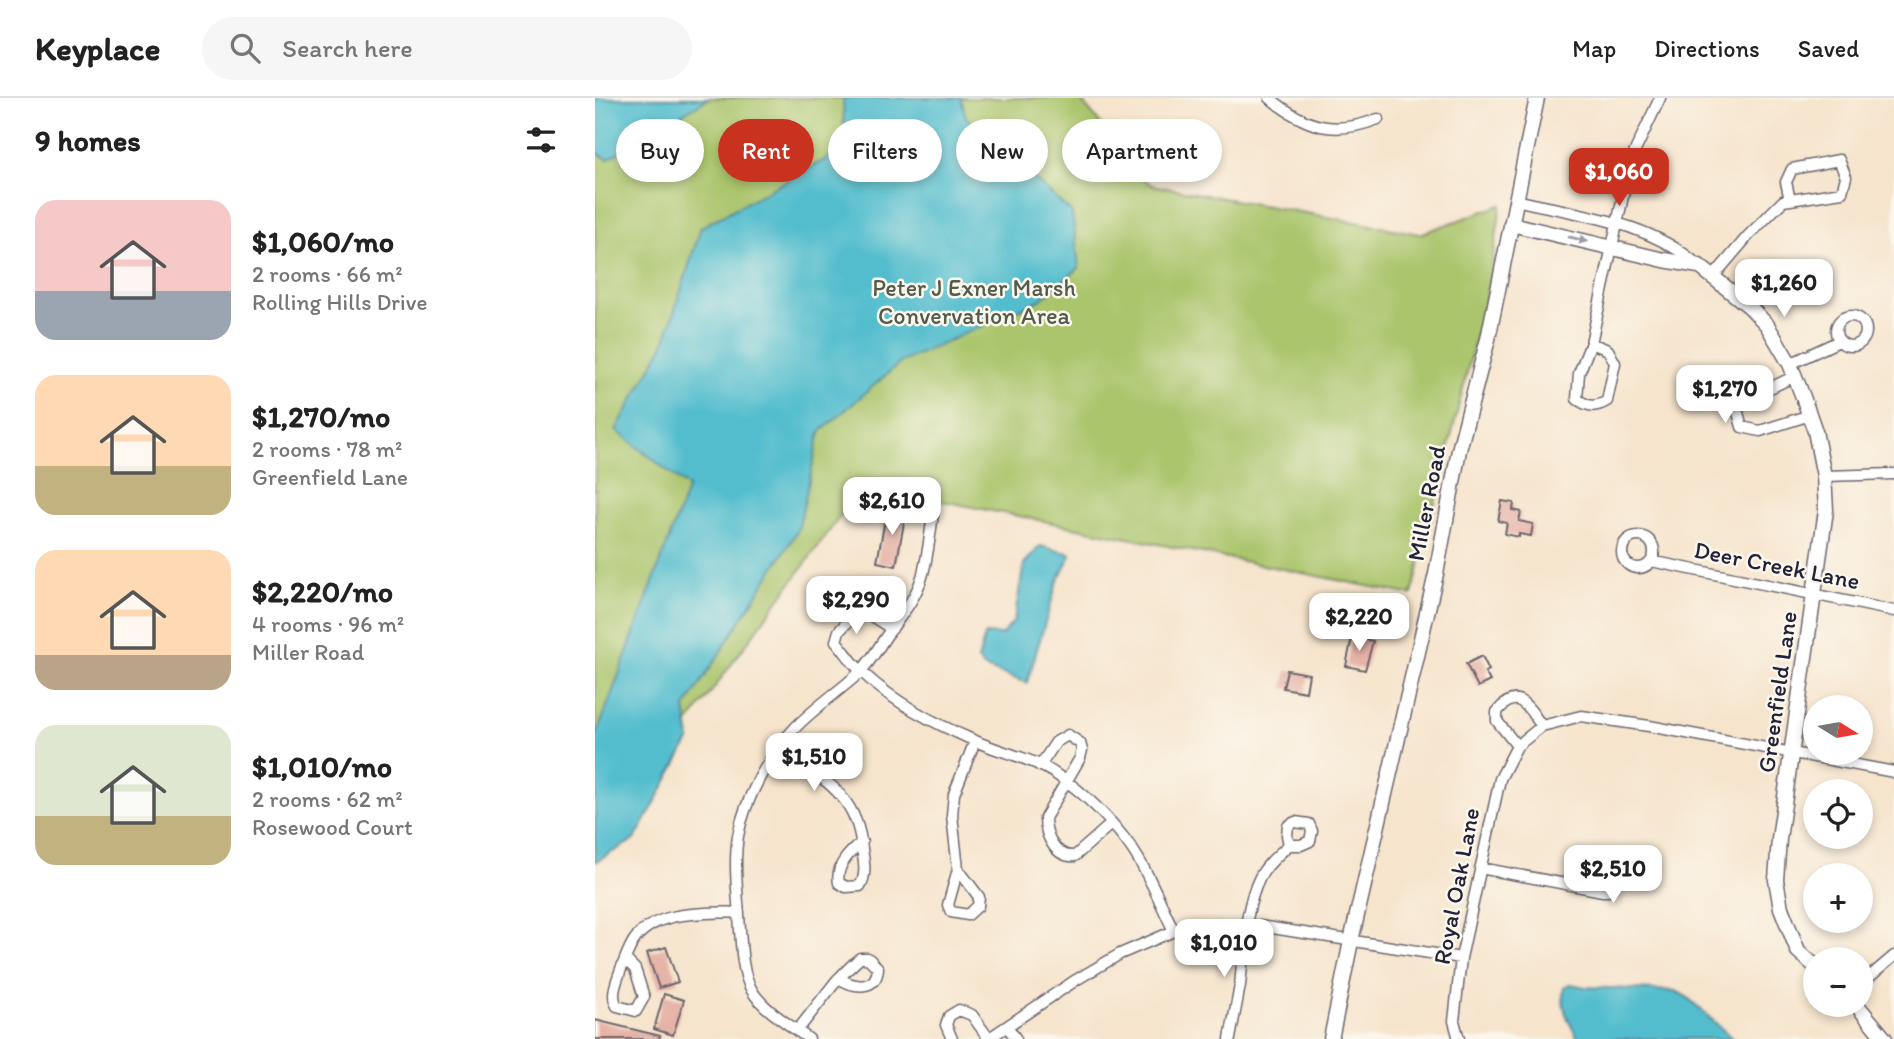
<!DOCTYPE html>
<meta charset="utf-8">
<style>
:root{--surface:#fff;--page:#f6f6f6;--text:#222;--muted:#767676;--line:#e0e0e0;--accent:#c8321e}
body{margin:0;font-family:Itim,sans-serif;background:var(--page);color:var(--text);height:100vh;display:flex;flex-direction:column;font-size:26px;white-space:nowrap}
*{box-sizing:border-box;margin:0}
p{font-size:23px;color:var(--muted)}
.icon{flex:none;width:38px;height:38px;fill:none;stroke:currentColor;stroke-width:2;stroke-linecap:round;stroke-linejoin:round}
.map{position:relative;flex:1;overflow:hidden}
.panel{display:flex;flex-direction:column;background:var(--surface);width:595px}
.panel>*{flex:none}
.guide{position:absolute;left:21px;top:21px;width:665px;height:63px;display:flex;gap:14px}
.needle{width:46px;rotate:101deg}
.controls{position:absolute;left:1208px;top:597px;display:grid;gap:14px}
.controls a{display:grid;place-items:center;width:70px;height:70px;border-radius:50%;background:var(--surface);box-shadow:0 4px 10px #0003;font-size:35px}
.price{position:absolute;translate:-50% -60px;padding:0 16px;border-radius:14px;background:#fff;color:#222;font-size:23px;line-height:46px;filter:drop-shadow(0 2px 4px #0008)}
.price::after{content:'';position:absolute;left:50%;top:42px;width:21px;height:16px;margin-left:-10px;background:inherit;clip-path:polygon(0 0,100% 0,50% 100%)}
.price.active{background:var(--accent);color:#fff}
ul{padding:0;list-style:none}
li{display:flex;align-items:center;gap:21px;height:175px;padding:0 35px}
li span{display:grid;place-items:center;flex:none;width:196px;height:140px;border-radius:21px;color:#555}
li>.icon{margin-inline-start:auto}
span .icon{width:84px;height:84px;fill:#fffc;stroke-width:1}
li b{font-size:30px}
h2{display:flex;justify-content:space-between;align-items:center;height:84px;padding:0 35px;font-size:30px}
.tag{padding:0 24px;border-radius:32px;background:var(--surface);box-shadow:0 4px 10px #0003;font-size:24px;line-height:63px}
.tag.active{background:var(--accent);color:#fff}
header{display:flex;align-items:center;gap:42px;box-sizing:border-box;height:98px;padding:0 35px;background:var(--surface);border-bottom:2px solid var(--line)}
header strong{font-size:33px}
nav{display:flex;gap:38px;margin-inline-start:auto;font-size:24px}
.search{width:490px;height:63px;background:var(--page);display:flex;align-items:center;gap:18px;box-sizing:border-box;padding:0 24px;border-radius:38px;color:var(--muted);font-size:26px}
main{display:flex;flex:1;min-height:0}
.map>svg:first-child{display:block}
</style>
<header>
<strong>Keyplace</strong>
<div class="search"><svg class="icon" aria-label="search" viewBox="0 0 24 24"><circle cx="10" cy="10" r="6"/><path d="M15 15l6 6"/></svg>Search here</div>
<nav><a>Map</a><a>Directions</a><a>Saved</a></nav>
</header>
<main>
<section class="panel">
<h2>9 homes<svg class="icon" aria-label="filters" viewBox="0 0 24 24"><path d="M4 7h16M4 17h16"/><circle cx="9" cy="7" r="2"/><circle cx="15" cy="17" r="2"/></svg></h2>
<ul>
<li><span style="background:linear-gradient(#f6c9c9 65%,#9aa5b1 0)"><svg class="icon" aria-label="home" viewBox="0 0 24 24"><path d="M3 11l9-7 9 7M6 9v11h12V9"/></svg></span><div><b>$1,060/mo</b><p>2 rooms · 66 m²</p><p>Rolling Hills Drive</p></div></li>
<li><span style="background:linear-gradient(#ffd9b3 65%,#c2b280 0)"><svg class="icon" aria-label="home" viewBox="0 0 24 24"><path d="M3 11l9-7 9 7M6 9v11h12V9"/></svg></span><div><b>$1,270/mo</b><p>2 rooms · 78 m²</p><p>Greenfield Lane</p></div></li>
<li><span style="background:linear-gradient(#ffd9b3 75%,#b9a48a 0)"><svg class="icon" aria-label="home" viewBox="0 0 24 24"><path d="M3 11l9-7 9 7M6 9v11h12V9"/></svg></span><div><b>$2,220/mo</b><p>4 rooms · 96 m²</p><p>Miller Road</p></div></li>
<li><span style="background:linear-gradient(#dfe7d0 65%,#c2b280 0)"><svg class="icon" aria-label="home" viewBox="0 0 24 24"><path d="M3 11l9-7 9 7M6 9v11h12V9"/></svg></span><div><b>$1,010/mo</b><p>2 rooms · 62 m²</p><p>Rosewood Court</p></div></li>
</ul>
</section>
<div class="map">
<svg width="1299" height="941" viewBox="0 0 1299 941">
<rect width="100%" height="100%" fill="#fbf7ec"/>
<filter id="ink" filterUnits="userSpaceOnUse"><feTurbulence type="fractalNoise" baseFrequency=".0143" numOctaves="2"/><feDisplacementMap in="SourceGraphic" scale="14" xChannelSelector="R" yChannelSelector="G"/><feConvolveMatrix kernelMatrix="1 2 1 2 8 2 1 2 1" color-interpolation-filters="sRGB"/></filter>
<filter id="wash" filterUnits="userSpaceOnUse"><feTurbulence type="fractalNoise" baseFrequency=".00686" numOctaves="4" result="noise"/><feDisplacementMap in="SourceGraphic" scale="28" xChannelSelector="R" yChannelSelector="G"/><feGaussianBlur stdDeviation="1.57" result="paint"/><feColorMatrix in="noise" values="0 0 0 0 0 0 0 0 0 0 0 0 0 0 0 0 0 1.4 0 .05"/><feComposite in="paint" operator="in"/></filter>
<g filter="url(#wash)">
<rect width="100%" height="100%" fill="#f6e4cc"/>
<path fill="#aac56c" stroke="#667454" stroke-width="2" d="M0,0H484L519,42L530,68L557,87L825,136L906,107L895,181L817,497L268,387L0,752Z"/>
<path fill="#52bdce" stroke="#3a7084" stroke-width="2" d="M0,0H114L13,61L0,54Z
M248,0H366L371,19L477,115L484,170L445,202L306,264L225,334L203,432L90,610L95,641L40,741L0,764V641L93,389L21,332L69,246L106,129L250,51Z
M445,448L476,456L462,485L432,585L388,569L383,562L390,536L407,537L419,523L429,466Z
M976,886L990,889L1081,893L1092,899L1138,941H984C974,926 965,908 969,890Z"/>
<g id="blocks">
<path fill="#e6b3a8" d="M907,403L919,405L918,412L926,414L924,423L938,426L936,438L924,436V439L910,436L912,425L903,423Z
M292,411L311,414L301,468L282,464Z
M757,539L778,543L770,572L751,568Z
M887,558L894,572L890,574L895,583L883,589L871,566Z
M692,572L714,576L711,594L688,590Z
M71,849L83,884L64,890L52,855Z
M69,896L89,902L78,937L59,931Z
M0,922L65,938L64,941H0Z"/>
</g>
</g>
<g filter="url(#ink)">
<use href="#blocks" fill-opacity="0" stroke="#6c666e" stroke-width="2"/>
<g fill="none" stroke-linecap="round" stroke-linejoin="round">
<g stroke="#6c666e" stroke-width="13">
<path id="street" d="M675,0C711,30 739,38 783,21
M921,102C984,117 1054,123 1104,168
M1118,179L1153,138L1188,103L1195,102L1247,94L1251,79L1244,62L1197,71L1191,84L1195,102
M1241 233a15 15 0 1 1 30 0a15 15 0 1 1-30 0Z
M996,245L1013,252L1020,265L1012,303C1000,310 993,309 982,301L984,275L996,245L1030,89L1040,53L1065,0
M1195,266L1244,243
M1200,278L1150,302L1142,311L1147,329L1165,333L1215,317
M1229,378L1299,376
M1027 454a16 16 0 1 1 32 0a16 16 0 1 1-32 0Z
M1056,463L1299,513
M297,531L272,515L263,513L244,533L241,543C251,554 258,567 269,576C300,605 339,625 378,642C406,655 436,659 462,677C488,693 517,723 535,748C553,773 565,805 579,833
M922,648L902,623V614C923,587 933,610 947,628
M183,649C225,680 262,694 267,751C269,764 272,776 265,788L251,789L244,785C240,768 255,754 267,744
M445,668L461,644L473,637L485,645L487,652L485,660L450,720C450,737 460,760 480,758L517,725
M885,770L1008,793H1013L1018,788L1022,771L1015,765L988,762L982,771L981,787
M363,771L384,799L383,808L373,817L356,814L353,807L363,771L357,717L359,696L380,643
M31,862L40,871L49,899L41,913L22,908C15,897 22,883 26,871C30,862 34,849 40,841C63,811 110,816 144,814
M1265,887L1299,858
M412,928L421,941
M202,933L242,882C250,874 257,867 265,860H273L283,870C282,893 259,890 244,880
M214,941C149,896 149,896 144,817C142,791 139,763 143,738C149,703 175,655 199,631C219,610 242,595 263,576C275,565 283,550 292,537C305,519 321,500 327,479C333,459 335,436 338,416
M357,941L351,927L354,918L364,912L377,917L394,941
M393,941L481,882L525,856L579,833L652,826L866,860
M635,941C638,923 642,905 645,887C649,852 649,811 665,779C672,766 684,756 694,747H706L715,743L717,733L714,726L700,724L693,728L692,737L694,747
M864,941L859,923L866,860L905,681L922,648L947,628L986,618L1054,628L1299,674"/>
</g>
<g stroke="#6c666e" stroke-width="17">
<path id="secondary" d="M916,126L1069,162L1104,168L1154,208L1172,227L1195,266L1208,299L1220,333L1229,378L1231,412L1184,741L1181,782L1186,810L1203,853L1220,868
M1261,906L1290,941
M736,941L756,843L841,476L864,352L893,241L942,0"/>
</g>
<use href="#street" stroke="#fff" stroke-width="10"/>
<use href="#secondary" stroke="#fff" stroke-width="14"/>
</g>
<defs><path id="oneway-solid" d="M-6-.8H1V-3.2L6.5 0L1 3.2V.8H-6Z" transform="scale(1.75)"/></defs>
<use fill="#9c9ca7" href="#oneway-solid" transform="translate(983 141) rotate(13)"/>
</g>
<g text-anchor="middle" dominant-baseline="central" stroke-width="5" stroke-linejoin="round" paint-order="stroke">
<g font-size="24" fill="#525b4c" stroke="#fbf7ec">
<text x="379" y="189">Peter J Exner Marsh<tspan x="379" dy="28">Convervation Area</tspan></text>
</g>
<g font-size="24" fill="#22223b" stroke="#fbf7ec">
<text transform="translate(831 405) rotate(-79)">Miller Road</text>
<text transform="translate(1182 467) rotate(11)">Deer Creek Lane</text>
<text transform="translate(1182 594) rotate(-82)">Greenfield Lane</text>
<text transform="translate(861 788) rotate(-79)">Royal Oak Lane</text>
</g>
</g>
</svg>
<div class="controls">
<a><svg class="needle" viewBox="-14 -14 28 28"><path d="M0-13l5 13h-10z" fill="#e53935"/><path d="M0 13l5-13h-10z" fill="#767676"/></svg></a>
<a><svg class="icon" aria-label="locate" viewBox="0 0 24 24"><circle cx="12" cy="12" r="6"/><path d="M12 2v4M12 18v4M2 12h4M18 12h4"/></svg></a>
<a>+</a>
<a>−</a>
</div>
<b class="price active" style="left:1024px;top:110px">$1,060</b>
<b class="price" style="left:1189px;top:221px">$1,260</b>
<b class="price" style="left:1130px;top:327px">$1,270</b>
<b class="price" style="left:297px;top:439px">$2,610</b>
<b class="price" style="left:261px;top:538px">$2,290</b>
<b class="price" style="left:764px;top:555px">$2,220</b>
<b class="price" style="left:219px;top:695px">$1,510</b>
<b class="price" style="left:1018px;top:807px">$2,510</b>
<b class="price" style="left:629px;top:881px">$1,010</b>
<div class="guide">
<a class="tag">Buy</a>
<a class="tag active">Rent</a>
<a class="tag">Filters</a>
<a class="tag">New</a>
<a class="tag">Apartment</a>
</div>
</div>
</main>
